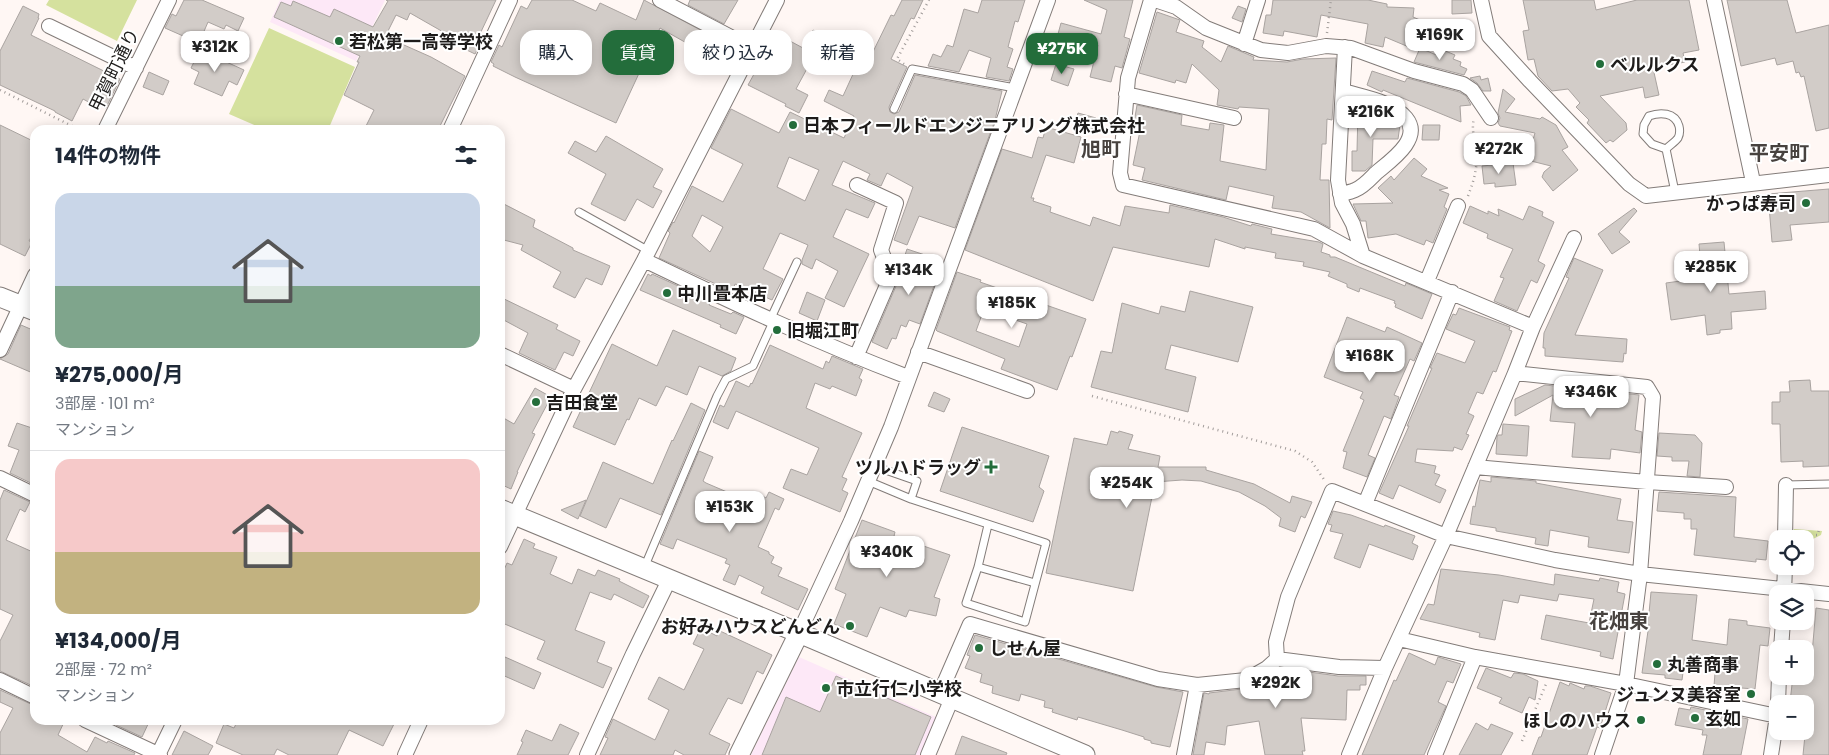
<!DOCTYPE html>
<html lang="ja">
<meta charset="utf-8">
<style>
:root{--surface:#fff;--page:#f2f2f3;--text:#1f2937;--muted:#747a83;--line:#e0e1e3;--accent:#236d3b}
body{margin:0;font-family:Poppins,"Noto Sans JP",sans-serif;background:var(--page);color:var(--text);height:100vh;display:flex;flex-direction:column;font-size:19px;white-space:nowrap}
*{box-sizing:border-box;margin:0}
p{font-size:16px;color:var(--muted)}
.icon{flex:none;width:28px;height:28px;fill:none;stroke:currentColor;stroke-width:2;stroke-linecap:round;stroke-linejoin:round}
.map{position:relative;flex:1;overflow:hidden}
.drawer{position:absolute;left:30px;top:125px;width:475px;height:600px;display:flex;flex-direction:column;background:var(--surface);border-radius:15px;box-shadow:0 2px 12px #0003}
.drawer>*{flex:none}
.banner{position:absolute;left:520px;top:30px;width:475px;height:45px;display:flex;gap:10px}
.tools{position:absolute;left:1769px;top:530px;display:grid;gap:10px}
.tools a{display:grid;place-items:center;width:45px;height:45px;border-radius:10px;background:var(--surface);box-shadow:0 2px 12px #0003;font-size:25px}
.price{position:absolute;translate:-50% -42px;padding:0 11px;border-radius:10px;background:#fff;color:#222;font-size:16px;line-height:32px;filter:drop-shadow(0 1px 2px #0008)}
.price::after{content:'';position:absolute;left:50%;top:30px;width:15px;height:11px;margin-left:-8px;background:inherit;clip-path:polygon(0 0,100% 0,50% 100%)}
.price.current{background:var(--accent);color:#fff}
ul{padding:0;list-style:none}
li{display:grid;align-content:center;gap:10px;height:265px;padding:0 25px}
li+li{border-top:1px solid var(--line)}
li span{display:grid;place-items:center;height:155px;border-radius:15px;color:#555}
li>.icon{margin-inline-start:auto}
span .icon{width:90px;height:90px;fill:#fffc;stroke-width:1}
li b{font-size:21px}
h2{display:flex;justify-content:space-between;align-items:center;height:60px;padding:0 25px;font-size:21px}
.tag{padding:0 18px;border-radius:15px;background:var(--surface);box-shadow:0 2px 12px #0003;font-size:18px;line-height:45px}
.tag.current{background:var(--accent);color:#fff}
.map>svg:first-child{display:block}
</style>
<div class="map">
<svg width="1829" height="755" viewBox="0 0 1829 755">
<rect width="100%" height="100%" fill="#fff7f4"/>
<path fill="#fde8f7" d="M280,0H385L356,61L270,22Z
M799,657L938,718L923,755H751Z"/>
<path fill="#d5e19e" d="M49,0H137L117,41L46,5Z
M269,28L355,67L328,130H266L229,114Z
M1794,529L1822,531L1821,535L1805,543V539H1794L1792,536Z"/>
<path fill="#d2ccc8" stroke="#a9a3a0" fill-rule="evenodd" d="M184,0H202L244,18L238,31L226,25L224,29L208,22L199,43L165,28L172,14L176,16Z
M386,0H496L479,36L483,38L475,54L442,38L445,33L410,13L407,20L396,15L387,33L397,38L395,41L431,57L465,76L438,130H364L374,110L344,95L359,62H357L360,56L274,17L281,2L291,6L293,1L330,17L334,9L373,27L388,1Z
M532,0H572L596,11L600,3L636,20L644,0L738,50L732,60L718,52L713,58L660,28L616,123L515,77L493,66L494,64L491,62L499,45L502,47L521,6L527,9Z
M690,0H738L724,24L688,5Z
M902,0H923L914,19L911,18L891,59L907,67L889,107L890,112L894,114L899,112L915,75L1002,91L995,120L955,228L919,216L907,245L894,240L913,187L887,173L881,186L867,180L870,174L843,161L832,185L875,203L868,218L846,209L833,237L869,254L844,307L825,298L838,271L816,259L812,269L802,264V260L808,245L780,233L763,269L783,279L772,300L735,284L733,290L719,283L718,285L659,258L670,233L668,231L673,222L674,223L692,186L723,202L743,164L711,148L731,109L779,133L790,112L844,138L854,116L824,101L829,90L843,96L854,72L816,52L796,89L808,95L799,113L785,106L786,104L748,85L759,65L755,63L762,49L768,52L777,34L803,48L813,30L869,60L891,15L894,16ZM789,157L819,170L805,201L777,187ZM702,215L723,227L710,252L692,236Z
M982,0H1025L1018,22L1015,21L1008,47L1013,49L1007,67L1013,69L1009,81L986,77L991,58L969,50L959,72L928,66L933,54L941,57L947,45L953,47L964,9L978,13Z
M1084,0H1133L1124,37L1130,39L1122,68L1115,66L1111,82L1090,77L1098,45L1058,34L1061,23L1101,34L1107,10Z
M1273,0H1368L1387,4V7L1414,8L1413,17L1427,23L1416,50L1385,37L1383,47L1365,43L1368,24L1321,15L1317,37L1284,31L1283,36L1263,33L1266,15H1271Z
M1452,0H1471L1472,13L1452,14Z
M1523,0H1594L1596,10L1637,0H1689L1699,50L1683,53L1685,62L1653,68L1659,95L1645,98L1643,87L1600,96L1626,123L1627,130L1613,142L1610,140L1606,143L1587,123L1589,120L1576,107L1580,103L1568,89L1552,91L1538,76L1534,59L1528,60L1523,31L1529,30Z
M1727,0H1787L1796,33L1829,25V128L1816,131L1804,76L1801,77L1799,72L1796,73L1793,61L1777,65L1775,58L1741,66Z
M23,6L39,14L38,18H39L31,35L120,79L106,108L95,103L94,105L83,99L72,121L55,112V111L0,85V51Z
M1238,6L1246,9L1242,22L1232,18Z
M1157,12L1180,20L1176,32L1204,41L1202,47L1221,62L1228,46L1254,57L1253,60L1287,62L1303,59L1336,58L1332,120L1327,119L1326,144H1322L1320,180H1329L1330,228L1301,212L1272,208L1274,196L1229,186L1226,200L1142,180L1145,168L1133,165L1140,131L1136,130L1137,124L1134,123L1137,105L1182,115L1181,125L1209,130L1210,123L1224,125L1220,161L1266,170L1269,109L1239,107L1238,109L1217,105L1219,90L1192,64L1186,83L1176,80L1175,83L1139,73Z
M1420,48L1441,57L1443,50L1455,55L1453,59L1461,62L1460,66L1467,69L1464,75L1414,62Z
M200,50L244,70L237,85L229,81L222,96L194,84L199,72L191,68Z
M1056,64L1074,69L1068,86L1051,80Z
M1372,71L1405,82L1407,78L1459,92L1466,96L1471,105L1460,106L1461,122L1383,90L1382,92L1367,85Z
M149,72L169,81L163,95L143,87Z
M1480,76L1481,80L1488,78L1491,91H1483L1477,83L1470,78Z
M1503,89L1515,99L1505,112L1540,119L1542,117L1556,125L1568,147L1562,150L1578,170L1553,191L1542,177L1544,172L1551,166L1527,160L1535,133L1500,126L1498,123L1500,118L1498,113Z
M1358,110L1375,111L1372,118H1389V124L1400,125L1398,139H1373L1372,165L1365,171H1352V151H1357Z
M1078,113L1096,118L1092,133L1074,128Z
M0,125L35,142V230L29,241L32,242L25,256L0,244Z
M1423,125H1440L1439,140H1422Z
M1046,127L1081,137L1074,163L1046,155L1031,198H1034L1033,201L1051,207L1050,212L1090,226L1093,217L1120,226L1125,206L1169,213L1170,205L1223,217L1251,226L1252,224L1272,229L1271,234L1319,242L1323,244L1321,252L1330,255V257H1335L1405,286L1406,283L1432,294L1422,319L1395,307L1396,304L1394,303L1395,301L1360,288L1359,292L1347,287V284L1328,276L1330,272L1303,266L1304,262L1275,258L1276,253L1245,247V249L1215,239L1209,267L1113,247L1093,301L965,250L1002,149L1032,158L1038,137L1043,138Z
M606,136L663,169L653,187L662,191L653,208L637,199L625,221L591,204L606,174L568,153L575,141L596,152Z
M1414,158L1427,169L1421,176L1448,188L1439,190L1449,194L1444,207L1447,209L1433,243L1426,240L1424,245L1396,234L1368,238L1366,221H1361L1353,204L1393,203L1378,188L1391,176L1394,180Z
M1513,163L1516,185L1495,187V183L1484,184L1482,166Z
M1829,189V222L1790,225L1792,240L1772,242L1768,194Z
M500,202L535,220L533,227L573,248V250L610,266L602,285L586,278L575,298L553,287L561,272L521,250L523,245L500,239Z
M1470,206L1488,214V211L1499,216L1498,209L1523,220L1529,206L1543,212L1542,216L1554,222L1538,261L1545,265L1537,283L1531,280L1517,311L1494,301L1504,278L1500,277L1513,249L1487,238L1488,234L1463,223Z
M1634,208L1637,211L1619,232L1630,242L1612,254L1598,234Z
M1724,242L1729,294L1765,291L1766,309L1731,312L1732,329L1720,330V333L1707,335L1705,315L1671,320L1666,283L1702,278L1699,244Z
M907,249L943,261L920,324L909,320L906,327L901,325L896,339L892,338L887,349L872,342L899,279V273Z
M1574,258L1603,270L1575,335L1627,339L1626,354L1624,353L1623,362L1545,356V348H1543L1544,333L1569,278L1566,277Z
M957,272L981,280L980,282L1086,319L1072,357L1070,356L1057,390L1001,369L1005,359L937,331L936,330ZM984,309L1027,324L1019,347L976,331Z
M648,274L651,276L652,274L711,301L709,305L731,314L733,312L744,317L736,334L720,327L721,325L640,290Z
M1190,291L1253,307L1238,362L1171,345L1165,369L1196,377L1188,412L1091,387L1101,351L1112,353L1122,303L1159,314L1161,306L1185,312Z
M807,292L825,300L817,321L799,313Z
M500,297L558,325L556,329L580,341L573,356L564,352L555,370L519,353L528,333L500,318Z
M1459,308L1510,327L1509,330L1512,331L1496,372L1493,371L1483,394L1477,392L1468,413L1474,416L1466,434L1469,435L1462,450L1454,447L1453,451L1417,449L1415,462L1436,466L1434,473L1440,475L1435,485L1446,490L1440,503L1399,485L1393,499L1379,493L1409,426H1407L1432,368H1430L1437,353L1465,363L1475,341L1446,329L1453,314L1456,315Z
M1347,317L1385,332L1387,327L1422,343L1414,361L1410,359L1394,395L1399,397L1391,419L1384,416L1368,455L1375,458L1367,477L1343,468L1347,452L1343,451L1364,400L1360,398L1363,392L1324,377Z
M21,325L35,331V374L0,359L8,354Z
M673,330L736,358L731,371L722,376L699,366L687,395L666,386L656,406L639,398L629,420L627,419L615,445L573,427L612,344L657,366Z
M770,345L823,369L826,361L829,363L832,356L863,369L859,378L862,380L856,396L832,386L830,389L815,383L806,408L862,433L842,477L847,479L842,490L848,493L840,512L783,488L791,469L807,475L819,448L736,411L728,429L713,422L720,405L724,407L736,381L749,387L751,383L752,384Z
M1810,380L1811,391H1829V466L1803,467V461L1781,462L1780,424H1772V402H1780V392H1790L1789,381Z
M1545,385L1639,395L1635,430L1642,432L1640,453L1611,449L1610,459L1572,457L1575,423L1550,421L1553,395L1515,416V399Z
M535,388L551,397L532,433L535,434L517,472H518L511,489L500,484V416L514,424Z
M934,392L950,399L944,412L928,406Z
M691,403L705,410L661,515L620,498L606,528L580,516L603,462L653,484L672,440L673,441Z
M17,423L35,429V485L10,473L19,450L8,446Z
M1503,424L1529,426L1527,456L1496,454L1497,437L1498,435H1502Z
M962,427L1049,456L1039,487L1044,491L1033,522L940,491Z
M1111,431L1118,433L1119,431L1133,435L1128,449L1160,456L1158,467H1206V470L1254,484L1290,503L1292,496L1312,502L1305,518L1301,516L1295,532L1279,526L1281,518L1265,506L1239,492L1201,481L1182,480L1155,482L1133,591L1046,573L1074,438L1107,445Z
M1659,433L1695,435L1702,443L1700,477L1687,476L1689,461H1672V457L1657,456Z
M699,451L713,457L703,481L706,483L755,504L759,494L766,498L769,492L784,499L779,510L775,508L758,547L769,552V554L774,557L771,563L782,568L778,576L808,589L798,610L761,593L764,587L739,575L735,585L723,580L730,565L725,563L727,559L677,539L673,549L660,544Z
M1491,477L1536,481V483L1621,499L1617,520L1633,522L1629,553L1588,547L1589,537L1550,530L1548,546L1535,544L1536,538L1496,531V528L1470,524L1473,506L1475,507L1480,480L1491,482Z
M4,490L30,502L25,512L20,509L6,540L35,553V687L0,671V641L13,615L0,609V500Z
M1659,492L1736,497L1734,537L1768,541L1766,560L1756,559V562L1694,555L1697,529H1691V519H1684V513L1657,511Z
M586,500L578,519L561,510Z
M1333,511L1351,515L1384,527L1385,525L1415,536L1412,543L1418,546L1413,560L1369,544L1360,568L1334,558L1343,534L1330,531L1332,525L1328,524Z
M862,520L895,532L894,536L950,555L934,597L940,599L936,616L909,610L906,617L880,607L867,637L834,624L846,594L835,589Z
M524,539L535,544L533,548L557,557L550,574L572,584L578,569L595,576L598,570L620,579L619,581L649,596L643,608L614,594L611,600L590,592L575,630L605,642L597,662L612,668L603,688L537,659L545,641L500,622V579L507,563L512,565Z
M1441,569L1499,575L1554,585L1555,574L1599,581L1600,578L1619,582L1617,592L1625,594L1613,659L1600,656L1601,652L1541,639L1546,615L1589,623L1594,599L1559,594L1557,601L1520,595L1518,603L1503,600L1495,640L1479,637L1480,633L1420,619L1428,604L1434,605Z
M1651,592L1697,595L1692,640L1727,645L1729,619L1747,621V625L1770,628L1768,646L1760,645L1755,689L1714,686L1716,660L1685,657L1682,680L1665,678V675L1642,673L1649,624H1648Z
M1816,608L1829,610V755H1803L1808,705L1790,702L1793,676H1805V654H1812Z
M701,628L717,636L720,631L772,655L763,674L757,671L742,704L728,698L709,734L730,744L725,755H684L675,750L673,755H600L608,738L605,737L613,719L655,740L669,710L648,699L659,677L684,690L704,649L693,644Z
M975,635L1156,687L1183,692L1170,747L1151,743V741L1144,739V737L1122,730L1078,717L1077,720L1052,712L1053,709L1044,707L1045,701L1021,694L1019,701L992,693L993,686L980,682L982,674L965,668L970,656L967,655Z
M1409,653L1435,665L1438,657L1461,664L1453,683L1447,681L1438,702L1446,706L1424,755H1362L1394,680L1396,681Z
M505,657L541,673L534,689L500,674Z
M1280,668L1338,676H1366V685H1360V690H1347L1346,720L1301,718L1305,751H1302L1303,755H1265L1259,721L1227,726L1225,745L1206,742L1204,755H1193L1204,693L1209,694V693L1250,688L1262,681L1278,678L1277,671Z
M1486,668L1511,678L1514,673L1523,674L1538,681L1535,700L1529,697L1522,713L1499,703L1502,698L1477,688Z
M836,676L931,717L915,755H762L786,697L820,712Z
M1560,682L1569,686L1570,683L1584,689L1585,686H1590L1611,693L1600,728L1597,727L1587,755H1532L1539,737H1541Z
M0,690L35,706V720H65L58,735L87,752L95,737L107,743L108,741L135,753L134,755H0V733L13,708L0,702Z
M1691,707L1748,719L1741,755H1703L1707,735H1702L1703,730L1675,725L1679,708L1690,710Z
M118,720H150L142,737L116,725Z
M238,720H396L383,746L349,730L337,755H289L277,749L274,755H243L216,743L224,724L234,728Z
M1476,723L1488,730L1491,724L1513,733L1501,755H1459Z
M560,724L579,733L568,755H517L523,742L521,741L526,730L552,741Z
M184,731L213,746L208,755H172Z
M962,736L1007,753L1006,755H955Z"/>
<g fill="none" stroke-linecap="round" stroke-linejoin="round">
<g stroke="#837c79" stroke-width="9">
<path id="lane" d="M894,109L912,69L1015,88
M1666,149C1670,145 1675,142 1678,138C1680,134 1680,130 1679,126C1675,112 1660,112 1649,116L1644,125L1643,134L1652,144L1666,149L1675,192
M579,212L649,251
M770,320L797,262
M874,466L917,481L911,499L1046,543L1025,622L966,603L978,567L988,525
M868,481L911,499
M1786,485L1829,484
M978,567L1035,583
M644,568L717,396L726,379L753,366L773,322"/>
</g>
<g stroke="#837c79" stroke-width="16">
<path id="street" d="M660,0L752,48
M1151,0L1128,78L1120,173L1123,185L1314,229L1363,256L1533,327
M1155,0L1176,7L1206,28L1261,50L1288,53L1326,46L1351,48L1414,71L1463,84L1472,90L1491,118
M1481,0L1489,36L1530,81L1629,184L1646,196L1829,175
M1714,0L1753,182
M49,26L136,68
M1244,44L1258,0
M1345,47L1338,180L1342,203L1353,224L1363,256
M1126,94L1234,118
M105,130L169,0
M450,130L510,0
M1340,194C1345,193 1351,192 1355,190C1363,187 1370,179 1376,173C1390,161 1423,139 1406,118C1392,101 1362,97 1343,91
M644,260C731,302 818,343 908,377
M1427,281L1458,206
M0,350L35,275
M918,352L1027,391
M500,354L574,389
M856,357L891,276L881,250L896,203L857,185
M1515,373L1533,327L1574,238
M1475,467L1647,482L1726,487
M0,478L35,495
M1365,504L1452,292
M1785,539L1786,485
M500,547L574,389L644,260L777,0
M1784,594L1785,566
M799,633L851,521L891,427L1048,0
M1399,639L1475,657
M1781,649L1783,621
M1277,659L1276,642L1288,597L1332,491L1446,536L1385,668L1349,755
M0,680L35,697
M940,693L970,624L1158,679L1197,685L1246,680L1267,668L1277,659L1339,667L1385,668
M1778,704L1779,676
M85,720L160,755
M158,755L175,720
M405,755L421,720
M587,755L633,654L670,578
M928,755L952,698
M1184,755L1197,685
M1435,755L1475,657L1626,684L1777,716L1771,755
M1602,755L1626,684L1640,574L1653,397L1647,387L1515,373L1446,536L1555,560L1640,574L1829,594"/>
</g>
<g stroke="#837c79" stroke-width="21">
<path id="secondary" d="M0,297L35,311
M500,509L799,633L1085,755
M739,755L799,633"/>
</g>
<path stroke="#a19c9a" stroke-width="2.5" stroke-dasharray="1 4" stroke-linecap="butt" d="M1327,33L1331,0
M904,64L897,59L929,0
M0,90L80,130
M1468,196C1474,180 1478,168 1476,150C1475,140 1471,129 1474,119
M1092,396L1295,451L1312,462L1325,481
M1811,535H1818L1819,529
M1522,741L1546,684"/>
<use href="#lane" stroke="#fff" stroke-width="7"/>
<use href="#street" stroke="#fff" stroke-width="14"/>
<use href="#secondary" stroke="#fff" stroke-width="19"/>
</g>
<g fill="#236d3b" stroke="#fff" stroke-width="2">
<circle cx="339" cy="41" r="5"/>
<circle cx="1600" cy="64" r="5"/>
<circle cx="793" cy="125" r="5"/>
<circle cx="1806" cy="203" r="5"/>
<circle cx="667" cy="293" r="5"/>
<circle cx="777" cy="330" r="5"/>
<circle cx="536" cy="402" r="5"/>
<path d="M988.5 459.5h5v5h5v5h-5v5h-5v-5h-5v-5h5z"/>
<circle cx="850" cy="626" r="5"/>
<circle cx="979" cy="648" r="5"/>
<circle cx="1657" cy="664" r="5"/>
<circle cx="826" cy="688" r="5"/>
<circle cx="1751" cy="694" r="5"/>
<circle cx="1695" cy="718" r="5"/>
<circle cx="1641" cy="720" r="5"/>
</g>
<g text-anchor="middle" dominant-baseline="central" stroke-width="4" stroke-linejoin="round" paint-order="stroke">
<g font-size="18" font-weight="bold" fill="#1e1c1b" stroke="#fff" text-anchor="start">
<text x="349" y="41">若松第一高等学校</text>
<text x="1610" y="64">ベルルクス</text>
<text x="803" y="125">日本フィールドエンジニアリング株式会社</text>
<text x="1796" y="203" text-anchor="end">かっぱ寿司</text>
<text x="677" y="293">中川畳本店</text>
<text x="787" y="330">旧堀江町</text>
<text x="546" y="402">吉田食堂</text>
<text x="981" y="467" text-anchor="end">ツルハドラッグ</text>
<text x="840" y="626" text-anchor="end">お好みハウスどんどん</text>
<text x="989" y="648">しせん屋</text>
<text x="1667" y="664">丸善商事</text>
<text x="836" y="688">市立行仁小学校</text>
<text x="1741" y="694" text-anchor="end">ジュンヌ美容室</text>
<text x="1705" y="718">玄如</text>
<text x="1631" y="720" text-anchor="end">ほしのハウス</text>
</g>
<g font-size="18" fill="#1e1c1b" stroke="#fff">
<text transform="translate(114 70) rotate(-64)">甲賀町通り</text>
</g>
<g font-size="20" font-weight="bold" fill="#47423f" stroke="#fff">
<text x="1101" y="149">旭町</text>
<text x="1779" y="153">平安町</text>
<text x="1619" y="621">花畑東</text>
</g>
</g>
</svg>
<div class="tools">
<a><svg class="icon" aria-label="locate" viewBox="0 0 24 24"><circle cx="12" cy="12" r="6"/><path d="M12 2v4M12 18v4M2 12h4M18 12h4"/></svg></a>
<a><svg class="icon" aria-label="layers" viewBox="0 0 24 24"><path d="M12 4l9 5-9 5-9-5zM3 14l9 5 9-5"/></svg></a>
<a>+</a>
<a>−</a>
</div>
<b class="price" style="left:1440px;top:61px">¥169K</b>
<b class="price" style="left:215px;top:73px">¥312K</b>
<b class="price current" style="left:1062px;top:75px">¥275K</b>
<b class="price" style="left:1371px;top:138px">¥216K</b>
<b class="price" style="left:1499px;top:175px">¥272K</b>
<b class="price" style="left:1711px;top:293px">¥285K</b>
<b class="price" style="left:909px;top:296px">¥134K</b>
<b class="price" style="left:1012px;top:329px">¥185K</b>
<b class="price" style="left:1370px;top:382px">¥168K</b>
<b class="price" style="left:1591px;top:418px">¥346K</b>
<b class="price" style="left:1127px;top:509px">¥254K</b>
<b class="price" style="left:730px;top:533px">¥153K</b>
<b class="price" style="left:887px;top:578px">¥340K</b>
<b class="price" style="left:1276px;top:709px">¥292K</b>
<div class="banner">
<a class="tag">購入</a>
<a class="tag current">賃貸</a>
<a class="tag">絞り込み</a>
<a class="tag">新着</a>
</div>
<section class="drawer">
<h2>14件の物件<svg class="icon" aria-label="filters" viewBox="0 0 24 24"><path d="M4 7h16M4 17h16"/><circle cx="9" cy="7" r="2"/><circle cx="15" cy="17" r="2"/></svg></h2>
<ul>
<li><span style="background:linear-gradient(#c9d6e8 60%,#7fa58c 0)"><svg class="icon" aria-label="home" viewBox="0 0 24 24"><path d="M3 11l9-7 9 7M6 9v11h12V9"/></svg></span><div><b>¥275,000/月</b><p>3部屋 · 101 m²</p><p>マンション</p></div></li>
<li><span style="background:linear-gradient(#f6c9c9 60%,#c2b280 0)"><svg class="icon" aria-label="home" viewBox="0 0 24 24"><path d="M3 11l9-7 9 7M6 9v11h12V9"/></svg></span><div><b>¥134,000/月</b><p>2部屋 · 72 m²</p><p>マンション</p></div></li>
</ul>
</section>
</div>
